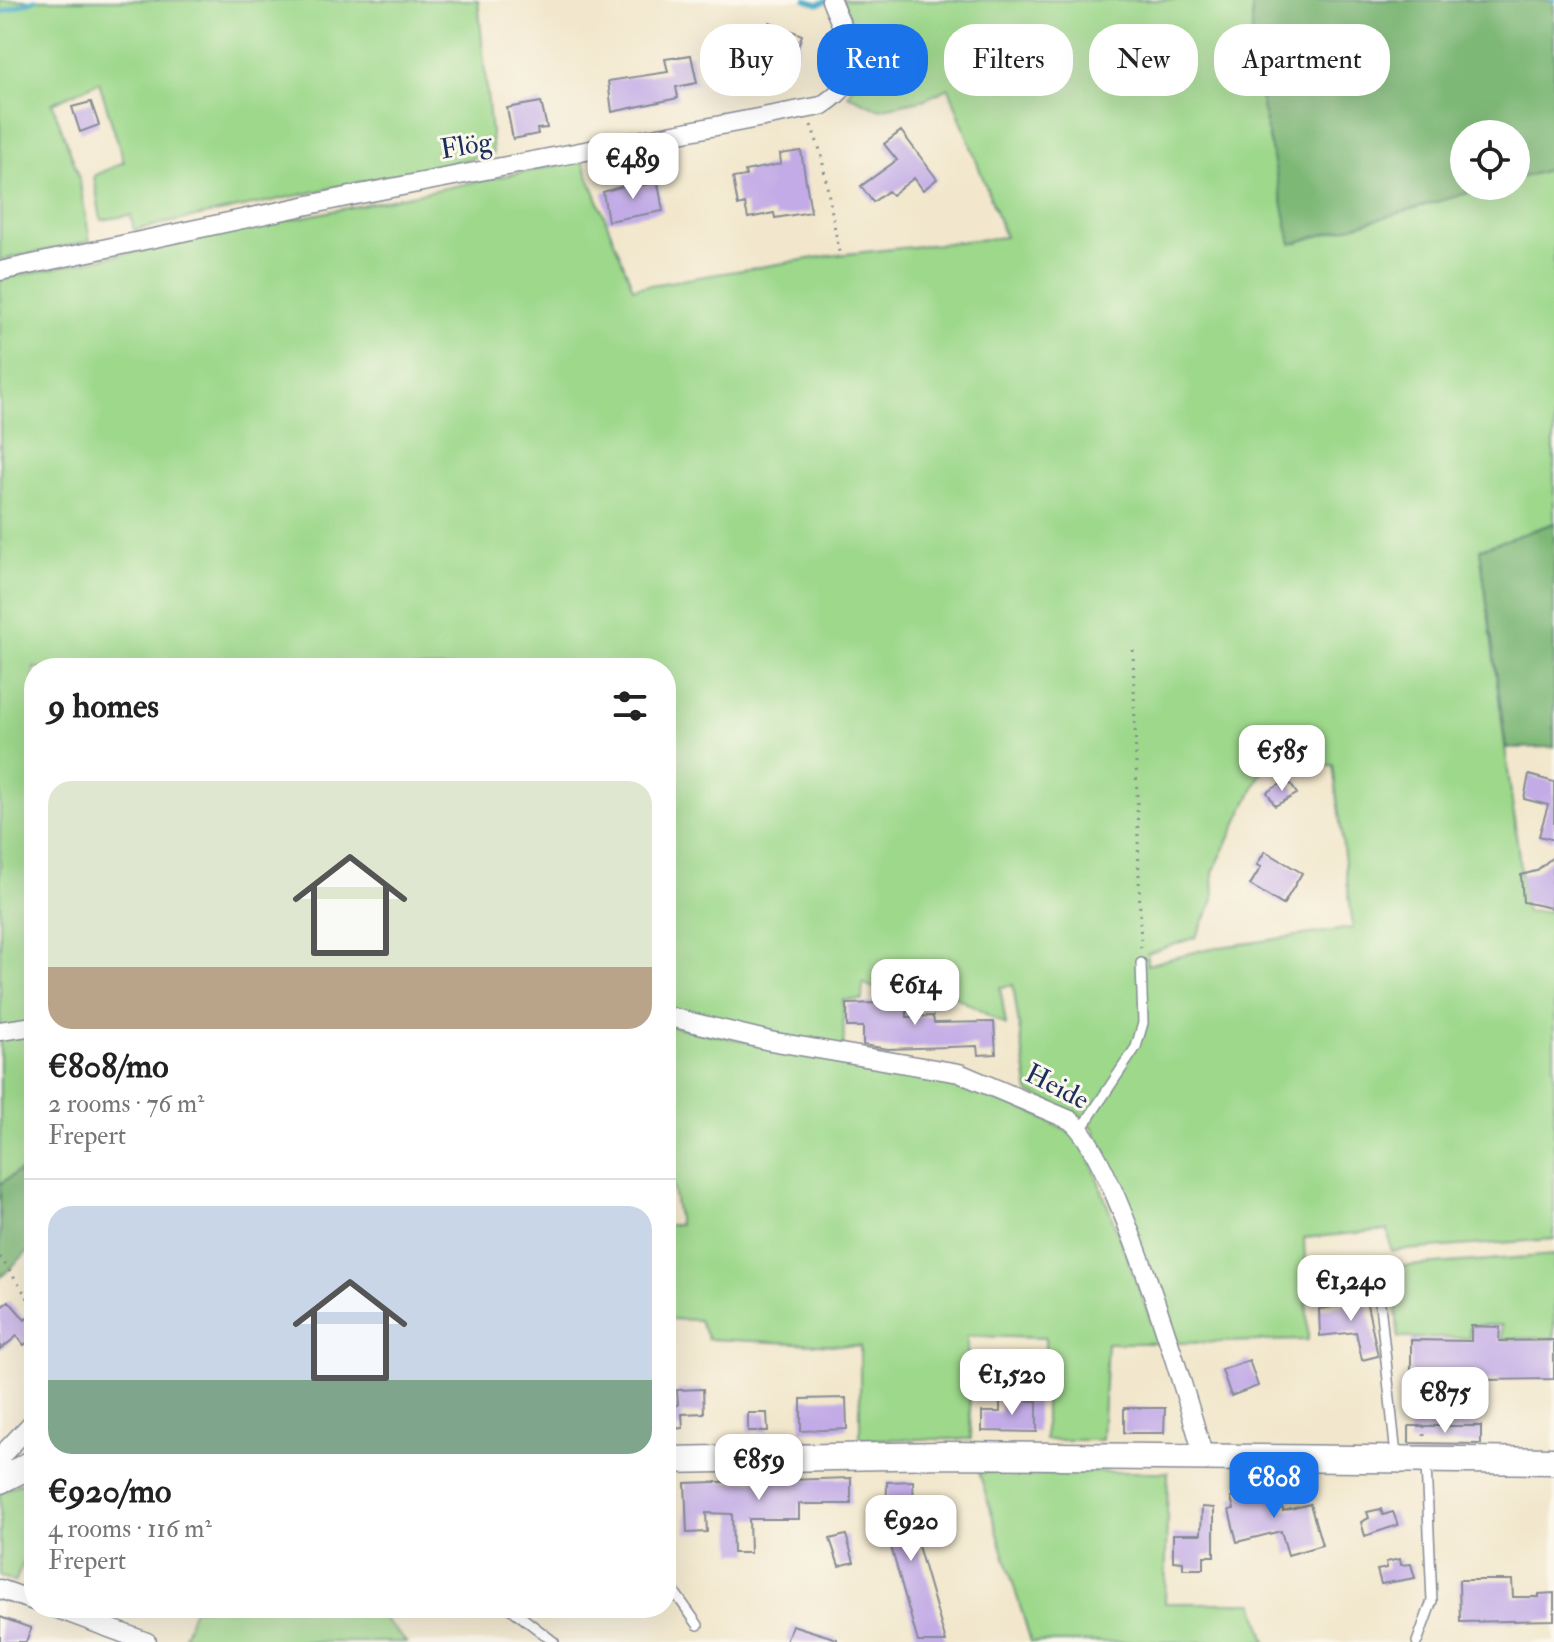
<!DOCTYPE html>
<meta charset="utf-8">
<style>
:root{--surface:#fff;--page:#f6f6f6;--text:#222;--muted:#767676;--line:#e0e0e0;--accent:#1a73e8}
body{margin:0;font-family:"IM FELL Double Pica",serif;background:var(--page);color:var(--text);height:100vh;display:flex;flex-direction:column;font-size:30px;white-space:nowrap}
*{box-sizing:border-box;margin:0}
p{font-size:26px;color:var(--muted)}
.icon{flex:none;width:44px;height:44px;fill:none;stroke:currentColor;stroke-width:2;stroke-linecap:round;stroke-linejoin:round}
.map{position:relative;flex:1;overflow:hidden}
.panel{position:absolute;left:24px;top:658px;width:652px;height:960px;display:flex;flex-direction:column;background:var(--surface);border-radius:32px;box-shadow:0 8px 32px #0002}
.panel>*{flex:none}
.guide{position:absolute;left:700px;top:24px;width:734px;height:72px;display:flex;gap:16px}
.buttons{position:absolute;left:1450px;top:120px;display:grid;gap:16px}
.buttons a{display:grid;place-items:center;width:80px;height:80px;border-radius:50%;background:var(--surface);box-shadow:0 8px 32px #0002;font-size:40px}
.price{position:absolute;translate:-50% -68px;padding:0 18px;border-radius:16px;background:#fff;color:#222;font-size:26px;line-height:52px;filter:drop-shadow(0 2px 4px #0008)}
.price::after{content:'';position:absolute;left:50%;top:48px;width:24px;height:18px;margin-left:-12px;background:inherit;clip-path:polygon(0 0,100% 0,50% 100%)}
.price.active{background:var(--accent);color:#fff}
ul{padding:0;list-style:none}
li{display:grid;align-content:center;gap:16px;height:424px;padding:0 24px}
li+li{border-top:2px solid var(--line)}
li span{display:grid;place-items:center;height:248px;border-radius:24px;color:#555}
li>.icon{margin-inline-start:auto}
span .icon{width:144px;height:144px;fill:#fffc;stroke-width:1}
li b{font-size:34px}
h2{display:flex;justify-content:space-between;align-items:center;height:96px;padding:0 24px;font-size:34px}
.pill{padding:0 28px;border-radius:32px;background:var(--surface);box-shadow:0 8px 32px #0002;font-size:28px;line-height:72px}
.pill.active{background:var(--accent);color:#fff}
.map>svg:first-child{display:block}
</style>
<div class="map">
<svg width="1554" height="1642" viewBox="0 0 1554 1642">
<rect width="100%" height="100%" fill="#fbf7ec"/>
<filter id="ink" filterUnits="userSpaceOnUse"><feTurbulence type="fractalNoise" baseFrequency=".0125" numOctaves="2"/><feDisplacementMap in="SourceGraphic" scale="16" xChannelSelector="R" yChannelSelector="G"/><feConvolveMatrix kernelMatrix="1 2 1 2 8 2 1 2 1" color-interpolation-filters="sRGB"/></filter>
<filter id="wash" filterUnits="userSpaceOnUse"><feTurbulence type="fractalNoise" baseFrequency=".006" numOctaves="4" result="noise"/><feDisplacementMap in="SourceGraphic" scale="32" xChannelSelector="R" yChannelSelector="G"/><feGaussianBlur stdDeviation="1.8" result="paint"/><feColorMatrix in="noise" values="0 0 0 0 0 0 0 0 0 0 0 0 0 0 0 0 0 1.4 0 .05"/><feComposite in="paint" operator="in"/></filter>
<g filter="url(#wash)">
<rect width="100%" height="100%" fill="#f2e7cc"/>
<path fill="#9dd88b" stroke="#5c8474" stroke-width="2" fill-rule="evenodd" d="M0,0H478L493,154L134,230L131,215L101,220L94,176L124,162L99,82L52,103L78,173L90,241L0,260Z
M838,0H1252V59L1292,243L1492,186H1516V179L1554,168V523L1480,550L1526,912L1554,911V1239L1391,1251L1388,1230L1304,1238L1308,1340L1177,1343L1094,1129L1081,1115L1029,1093L1013,985L1000,987L1006,1025L938,987L928,997C907,989 882,995 863,983L862,1000H843L844,1050L666,1008V668H34V1167L19,1171L0,1184V279L582,160L633,288L827,256L1005,237L949,88L925,99L879,109L848,95C871,51 859,40 838,0ZM1333,765L1353,928L1206,949L1147,965V954L1196,937L1214,900L1213,872L1264,767Z
M666,1025L956,1084L1034,1113L1078,1137L1089,1156L1159,1343H1107L1102,1440H1045V1338L967,1336L971,1439H860V1346L708,1339L699,1320L666,1319V1225H679L666,1144Z
M1554,1255V1338L1502,1339V1325H1470L1469,1338H1398L1394,1267Z
M979,1472H1168L1165,1603H1254L1266,1642H1031Z
M34,1477V1537L15,1582L0,1576V1492Z
M194,1608H374L406,1642H182Z"/>
<path fill="#7eb877" stroke="#4c746a" stroke-width="2" d="M1252,0H1554V168L1516,179V134H1464V186H1492L1291,244L1252,59Z
M1554,523V747L1506,748L1480,549Z
M19,1171L34,1246L0,1278V1184Z"/>
<g fill="none" stroke-linecap="round" stroke-linejoin="round">
<path stroke="#4cabcb" stroke-width="5" d="M806,0L818,4L828,1
M1553,0H1554
M0,13L35,0"/>
</g>
<g id="blocks">
<path fill="#c2abe6" d="M770,22L802,35L792,64L769,82L741,87L736,52L754,49L763,42Z
M691,55L697,83L676,87L678,98L612,112L608,81L668,72L665,59Z
M91,102L99,125L80,132L72,107Z
M541,102L547,128L537,129L538,134L513,139L507,108Z
M901,131L937,179L923,190L914,178L892,195L888,191L873,202L861,186L897,160L884,144Z
M801,151L811,212L775,218L774,213L748,218L745,204L738,206L733,178L746,176L745,171L781,164L780,154Z
M637,182L638,186L658,183L663,211L608,221L603,192Z
M1529,775L1554,782V840L1539,836L1548,805L1524,799Z
M1288,780L1297,794L1275,806L1267,792Z
M1265,851L1302,873L1283,905L1250,885L1261,867L1257,865Z
M1554,856L1551,908L1523,902L1521,875L1536,871Z
M878,992H907V1017L933,1016L934,1023L994,1022L996,1054L978,1055L977,1046L888,1049L863,1045V1027H847V1004L879,1003Z
M1365,1295L1378,1356L1362,1360L1356,1332L1320,1336L1319,1309L1346,1305L1345,1296Z
M9,1301L25,1320L34,1311V1337L24,1345L17,1336L0,1350V1308Z
M1471,1326L1500,1327L1499,1341L1554,1340V1379L1411,1381V1340L1471,1341Z
M1249,1360L1258,1386L1231,1396L1222,1370Z
M703,1389L704,1413L682,1414L683,1428L669,1429L668,1406L678,1405L677,1390Z
M846,1398L847,1429L801,1431V1399Z
M1000,1400L1037,1401V1432L982,1431V1412H1000Z
M1124,1408H1165L1164,1433H1124Z
M748,1413H767L768,1431H748Z
M1409,1426H1481V1444L1409,1443Z
M851,1478V1504H799V1519H749L750,1553H733L732,1514L706,1513L707,1532L687,1533L685,1483Z
M913,1481L914,1507L907,1508L946,1642H918L886,1529L887,1482Z
M1276,1483L1283,1511L1310,1504L1322,1545L1288,1555L1281,1531L1237,1542L1229,1510L1234,1509L1231,1498Z
M1202,1507L1214,1508V1556H1204V1569H1183V1562L1173,1561V1534H1201Z
M1381,1509L1383,1515L1393,1512L1398,1525L1365,1536L1361,1522L1369,1518L1367,1512Z
M846,1535L854,1562L839,1566L830,1539Z
M1400,1559L1401,1565L1411,1564L1415,1578L1381,1584L1377,1570L1387,1568L1386,1562Z
M1459,1580H1512L1513,1597H1539V1594L1554,1593V1620L1460,1622Z
M0,1617L31,1628L26,1642H0Z
M792,1625L837,1639V1642H786Z"/>
</g>
</g>
<g filter="url(#ink)">
<use href="#blocks" fill-opacity="0" stroke="#868b95" stroke-width="2"/>
<g fill="none" stroke-linecap="round" stroke-linejoin="round">
<g stroke="#868b95" stroke-width="12">
<path id="lane" d="M1082,1128L1136,1047L1143,1023L1141,963
M1380,1304L1396,1456
M666,1580L698,1625
M510,1608L554,1642
M1417,1642L1432,1601L1426,1464"/>
</g>
<g stroke="#868b95" stroke-width="21">
<path id="street" d="M0,271L360,194L821,106C876,71 848,45 831,0
M666,1016L770,1041L959,1073L1070,1120C1113,1150 1187,1396 1204,1458
M0,1031L34,1026
M0,1457L34,1421
M0,1589L34,1601
M55,1608L147,1642"/>
</g>
<g stroke="#868b95" stroke-width="29">
<path id="secondary" d="M666,1460L945,1455L1554,1461
M0,1480L34,1463"/>
</g>
<path stroke="#868b95" stroke-width="3" stroke-dasharray="2 6" stroke-linecap="butt" d="M811,125L821,153L840,257
M1133,650L1141,951
M0,1257L34,1307
M1424,1386V1441"/>
<use href="#lane" stroke="#fff" stroke-width="9"/>
<use href="#street" stroke="#fff" stroke-width="18"/>
<use href="#secondary" stroke="#fff" stroke-width="26"/>
</g>
</g>
<g text-anchor="middle" dominant-baseline="central" stroke-width="6" stroke-linejoin="round" paint-order="stroke">
<g font-size="28" fill="#1b2f5e" stroke="#fbf7ec">
<text transform="translate(466 146) rotate(-10)">Flög</text>
<text transform="translate(1057 1087) rotate(27)">Heide</text>
</g>
</g>
</svg>
<div class="buttons">
<a><svg class="icon" aria-label="locate" viewBox="0 0 24 24"><circle cx="12" cy="12" r="6"/><path d="M12 2v4M12 18v4M2 12h4M18 12h4"/></svg></a>
</div>
<b class="price" style="left:633px;top:201px">€489</b>
<b class="price" style="left:1282px;top:793px">€585</b>
<b class="price" style="left:915px;top:1027px">€614</b>
<b class="price" style="left:1351px;top:1323px">€1,240</b>
<b class="price" style="left:1012px;top:1417px">€1,520</b>
<b class="price" style="left:1445px;top:1435px">€875</b>
<b class="price" style="left:759px;top:1502px">€859</b>
<b class="price active" style="left:1274px;top:1520px">€808</b>
<b class="price" style="left:911px;top:1563px">€920</b>
<div class="guide">
<a class="pill">Buy</a>
<a class="pill active">Rent</a>
<a class="pill">Filters</a>
<a class="pill">New</a>
<a class="pill">Apartment</a>
</div>
<section class="panel">
<h2>9 homes<svg class="icon" aria-label="filters" viewBox="0 0 24 24"><path d="M4 7h16M4 17h16"/><circle cx="9" cy="7" r="2"/><circle cx="15" cy="17" r="2"/></svg></h2>
<ul>
<li><span style="background:linear-gradient(#dfe7d0 75%,#b9a48a 0)"><svg class="icon" aria-label="home" viewBox="0 0 24 24"><path d="M3 11l9-7 9 7M6 9v11h12V9"/></svg></span><div><b>€808/mo</b><p>2 rooms · 76 m²</p><p>Frepert</p></div></li>
<li><span style="background:linear-gradient(#c9d6e8 70%,#7fa58c 0)"><svg class="icon" aria-label="home" viewBox="0 0 24 24"><path d="M3 11l9-7 9 7M6 9v11h12V9"/></svg></span><div><b>€920/mo</b><p>4 rooms · 116 m²</p><p>Frepert</p></div></li>
</ul>
</section>
</div>
